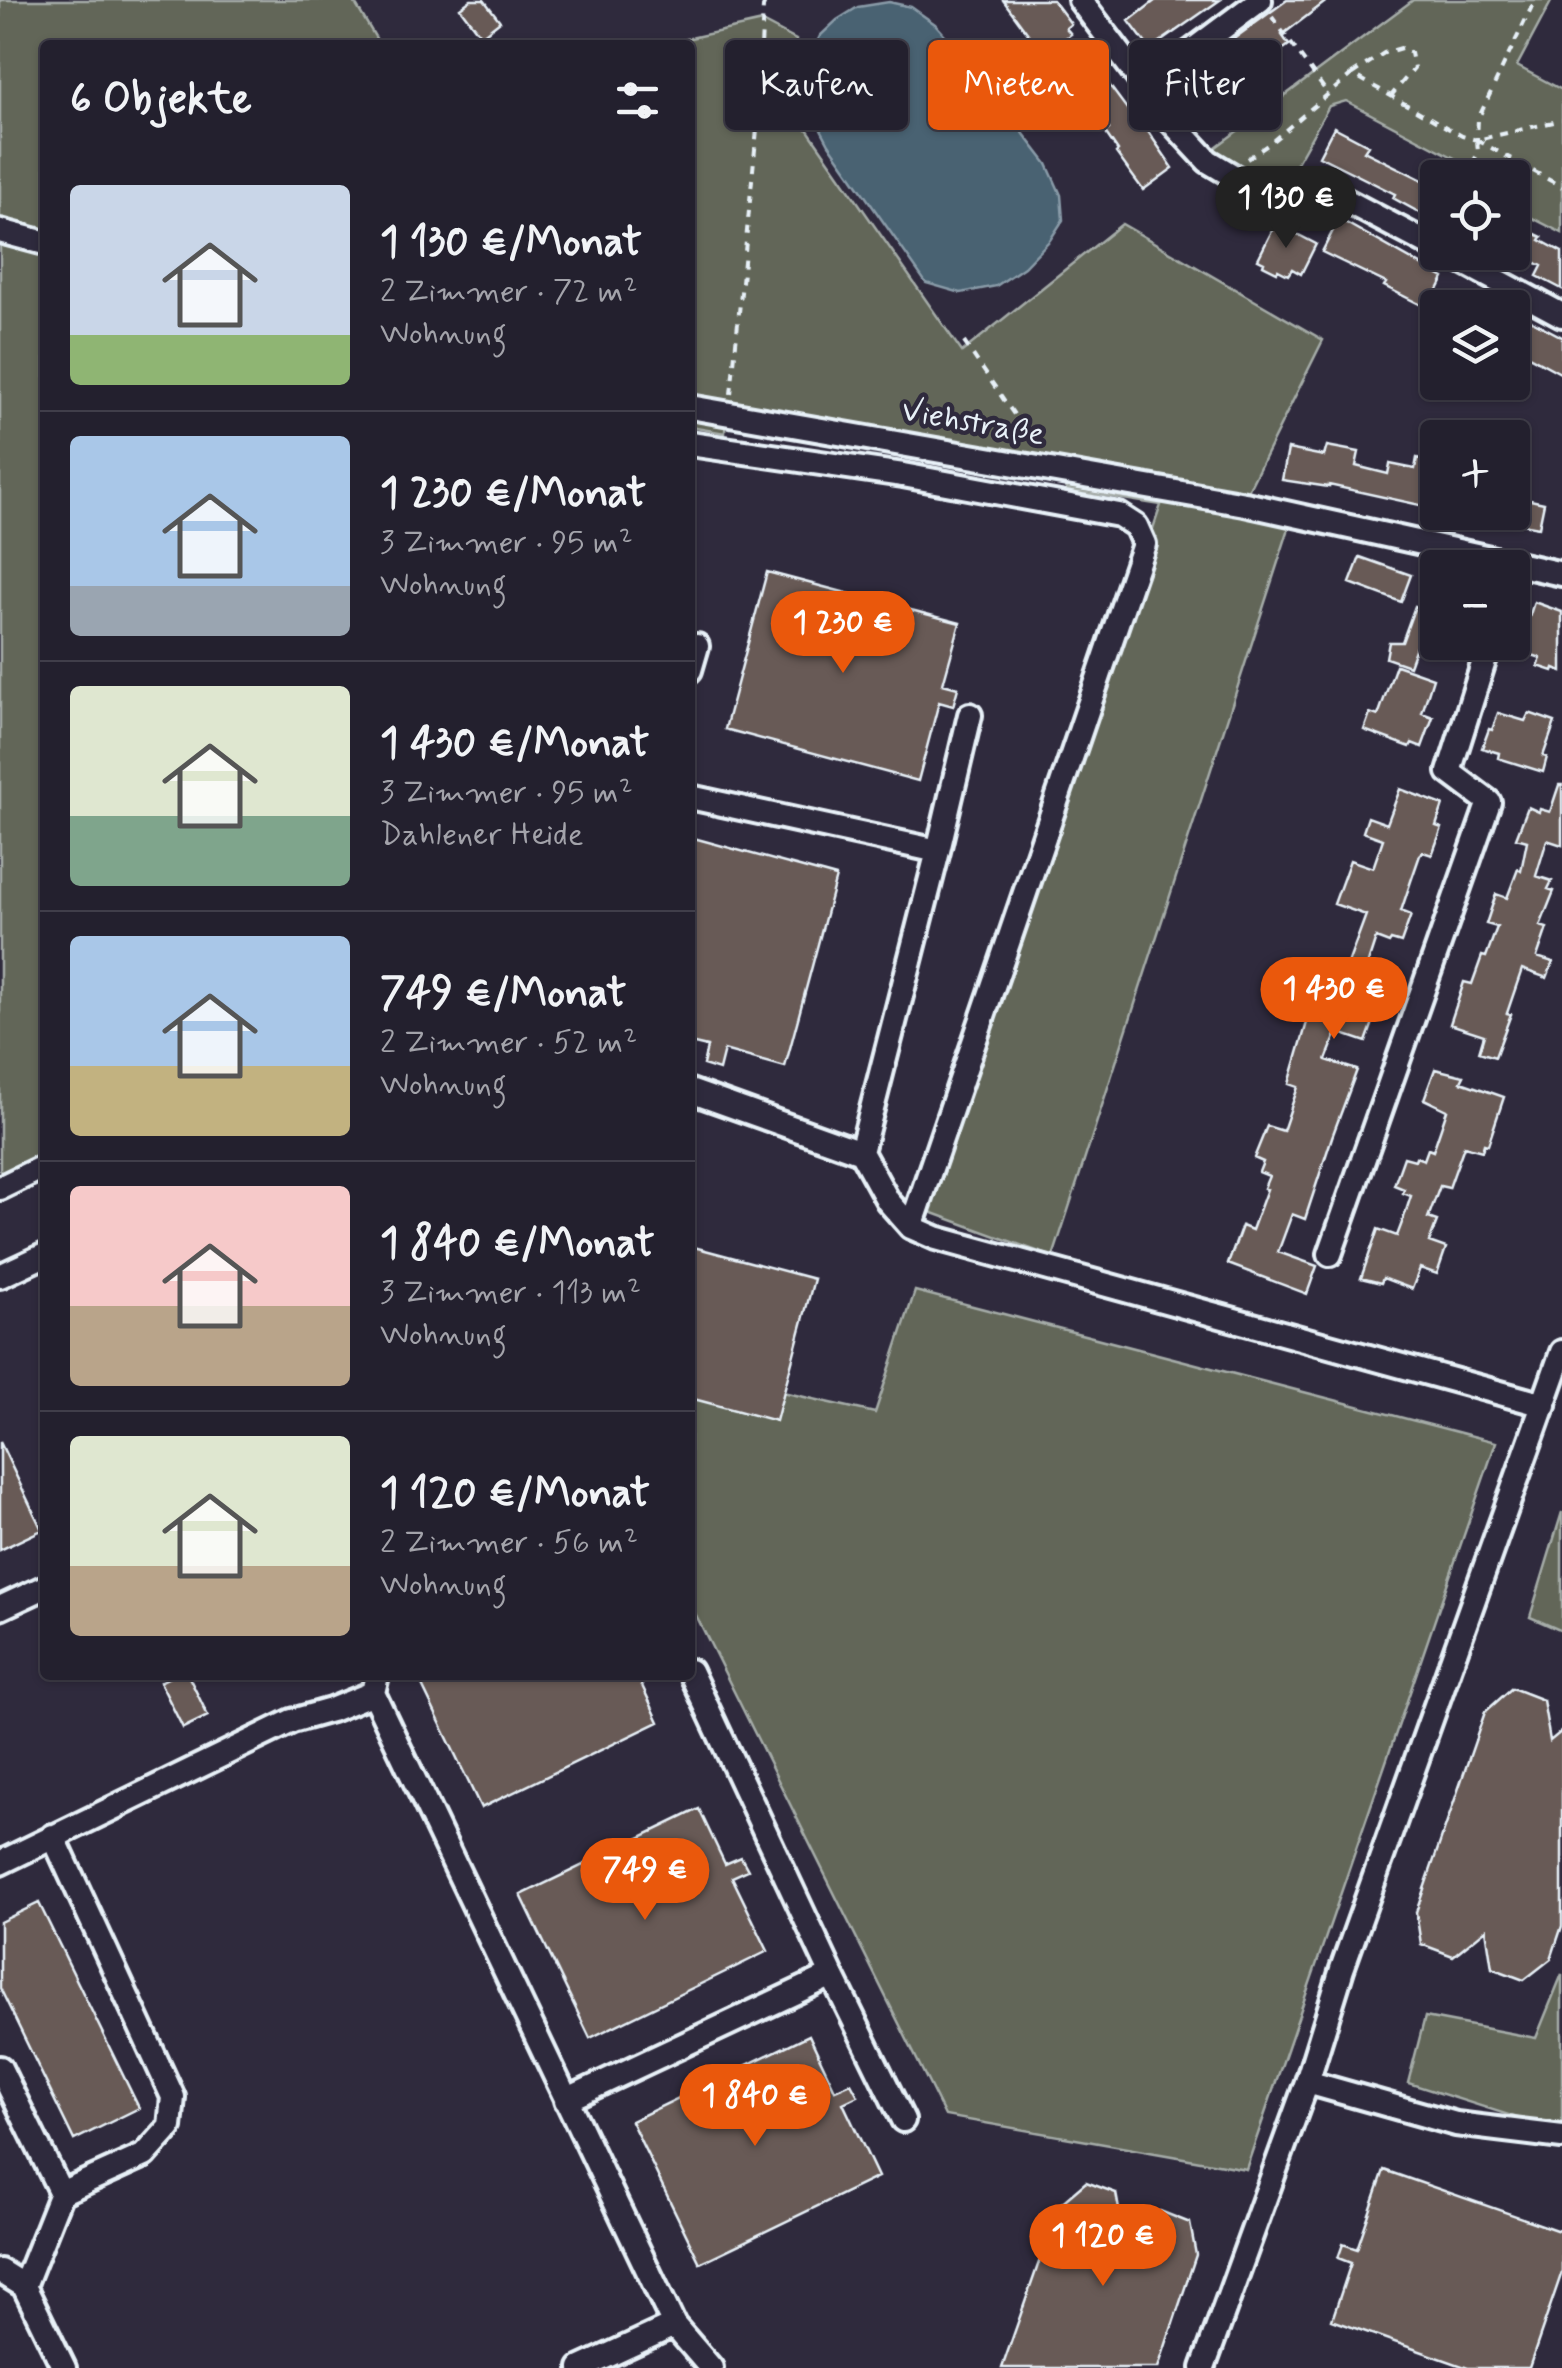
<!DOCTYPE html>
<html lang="de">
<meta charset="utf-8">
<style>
:root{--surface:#23202e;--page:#2f2d3a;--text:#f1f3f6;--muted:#a3a3aa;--line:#403e4a;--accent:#ea580c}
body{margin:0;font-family:Mynerve,sans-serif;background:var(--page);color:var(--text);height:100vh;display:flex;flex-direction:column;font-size:38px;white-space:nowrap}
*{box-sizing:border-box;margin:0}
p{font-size:32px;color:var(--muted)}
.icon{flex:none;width:55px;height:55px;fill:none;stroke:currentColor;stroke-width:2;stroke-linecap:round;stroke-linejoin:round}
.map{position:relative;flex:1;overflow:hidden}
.drawer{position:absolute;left:40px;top:40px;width:655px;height:1640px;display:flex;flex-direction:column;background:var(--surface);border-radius:10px;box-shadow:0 2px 8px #0004,0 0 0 2px var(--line)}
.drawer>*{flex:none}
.guide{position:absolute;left:725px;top:40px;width:685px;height:90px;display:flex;gap:20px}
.buttons{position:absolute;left:1420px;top:160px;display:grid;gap:20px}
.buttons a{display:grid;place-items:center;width:110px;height:110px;border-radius:10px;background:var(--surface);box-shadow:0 2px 8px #0004,0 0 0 2px var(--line);font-size:50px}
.price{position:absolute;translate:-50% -85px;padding:0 22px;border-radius:35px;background:var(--accent);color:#fff;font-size:32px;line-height:65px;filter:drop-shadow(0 2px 5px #0008)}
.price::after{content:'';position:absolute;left:50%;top:60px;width:30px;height:22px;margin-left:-15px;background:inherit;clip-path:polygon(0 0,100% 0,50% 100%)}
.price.on{background:#222;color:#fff}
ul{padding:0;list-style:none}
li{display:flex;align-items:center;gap:30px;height:250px;padding:0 30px}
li+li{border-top:2px solid var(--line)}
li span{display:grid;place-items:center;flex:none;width:280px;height:200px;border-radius:10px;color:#555}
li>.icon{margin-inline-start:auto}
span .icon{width:120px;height:120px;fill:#fffc;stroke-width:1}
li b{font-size:42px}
h2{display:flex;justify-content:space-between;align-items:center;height:120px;padding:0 30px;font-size:42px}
.tag{padding:0 35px;border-radius:10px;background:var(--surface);box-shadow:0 2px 8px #0004,0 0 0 2px var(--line);font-size:35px;line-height:90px}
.tag.on{background:var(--accent);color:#fff}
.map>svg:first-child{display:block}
</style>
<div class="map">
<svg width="1562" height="2368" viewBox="0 0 1562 2368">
<rect width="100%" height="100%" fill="#2f2a3d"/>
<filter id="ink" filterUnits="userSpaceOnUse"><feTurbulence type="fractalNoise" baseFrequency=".01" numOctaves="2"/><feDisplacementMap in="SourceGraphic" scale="20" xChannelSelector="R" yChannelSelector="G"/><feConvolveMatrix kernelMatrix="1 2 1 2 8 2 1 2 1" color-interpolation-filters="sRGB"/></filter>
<g filter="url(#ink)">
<path fill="#626659" stroke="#a5aca8" stroke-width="2.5" d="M0,0H353L380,45H45V1160L0,1183Z
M1413,0H1552L1517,66L1562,90V233L1513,208L1512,178L1455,177L1464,163L1346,101L1329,106L1286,182H1261L1212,150Z
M762,22L796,40V113L962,352L1122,224L1323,340L1240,507L1292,519L1053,1257L922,1209L1161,505L1068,490L1047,463L726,410L725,433L690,427V45H659Z
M915,1291L1496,1442L1246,2169L945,2116L690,1603V1371L875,1413Z
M1562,1512V1631L1530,1617Z
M1562,1974V2132L1408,2083L1425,2017L1536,2038Z"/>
<path fill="#496272" stroke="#899ba8" stroke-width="2.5" d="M889,2L911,7L935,24L964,56L1047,164L1061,195L1063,220L1050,240L1024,267L996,286L961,293L926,283L829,144L820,127L813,106L810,56L820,36L837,20L858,7Z"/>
<path fill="#685a57" stroke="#e8f1f8" stroke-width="2.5" d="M471,0H484L500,21L481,36L460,8Z
M1003,0H1053L1071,24L1066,28L1071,34L1064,39L1085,67L1092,62L1130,113L1134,111L1173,168L1143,190L1116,153L1118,151L1105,132L1109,129L1087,99L1084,102L1057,66L1054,69Z
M1156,0H1220L1150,49L1129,21Z
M1287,0H1328L1282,35L1289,45L1254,71L1249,64L1221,84L1224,88L1209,99L1206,95L1186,109L1169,86Z
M1334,127L1368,145L1364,151L1427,182L1438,162V195L1430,208L1428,207L1424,215L1393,198L1395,194L1319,156Z
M1339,219L1444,278L1437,292L1446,296L1440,308H1438L1437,313L1384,286L1386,283L1322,252Z
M1276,223L1316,244L1301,274L1292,269L1288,275L1278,270L1277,272L1263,265L1264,262L1258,259Z
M1512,226L1524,232L1525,229L1542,237L1540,240L1562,252V289L1537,276L1542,266L1512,250Z
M1519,314L1562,337V374L1512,347V326Z
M1327,446L1359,452L1356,466L1388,474L1390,464L1415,469L1417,458L1437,463L1434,479H1438V509L1329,485V487L1282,480L1288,449L1324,456Z
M1512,496L1544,503L1539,527L1512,522Z
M1360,557L1411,575L1401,602L1350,583Z
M767,572L960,623L943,684L958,688L953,706L939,702L918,781L725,729Z
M1534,602L1562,612V671L1554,668L1553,671L1538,666L1541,658L1509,647L1510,642H1512L1516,624L1526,627Z
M1415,606L1438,614V634L1434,642L1422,638L1421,642L1418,641L1409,666L1386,658L1389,642H1402Z
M1396,665L1433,678L1422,713L1433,717L1422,747L1412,743L1410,747L1364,730L1370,713L1378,716Z
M1498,713L1525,721L1529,713L1555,722L1543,756L1547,757L1543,772L1498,758L1499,753L1482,748L1489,729L1492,730Z
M1559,785H1562V845L1547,840L1536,876L1552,881L1548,889L1554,891L1540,926L1547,928L1537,957L1553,962L1547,978L1522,969L1507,1013L1511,1014L1495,1057L1479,1052L1484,1035L1450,1024L1464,982L1472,984L1482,956L1486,957L1497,927L1486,924L1496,894L1507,898L1518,869L1521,871L1527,841L1516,838L1528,807L1539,812L1540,809L1550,812Z
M1400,789L1443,805L1436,826L1442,828L1432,855L1423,852L1420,855L1411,881L1401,911L1411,915L1401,943L1391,940L1389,943L1376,938L1359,990L1371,995L1369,999L1380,1003L1366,1042L1337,1032L1326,1060L1357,1070L1332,1137L1305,1219L1292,1214L1278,1252L1317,1266L1307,1294L1228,1264L1242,1226L1252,1230L1267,1189L1264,1188L1269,1176L1259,1172L1263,1162L1254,1158L1267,1126L1283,1131L1298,1087L1289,1084L1315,995L1328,966L1345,972L1366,915L1334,904L1350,860L1373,868L1383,839L1363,832L1368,817L1387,824Z
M690,837L836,877L785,1067L724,1050L719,1070L703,1065L707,1047L690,1043Z
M1435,1069L1464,1076L1461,1082L1504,1097L1488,1145L1484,1144L1482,1151L1464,1146L1449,1188L1440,1186L1428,1218L1437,1221L1429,1242L1446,1248L1437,1274L1420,1268L1412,1289L1383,1278L1381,1283L1361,1278L1378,1229L1397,1236L1403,1220L1411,1196L1403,1193L1404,1189L1394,1185L1404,1157L1415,1160L1416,1157L1424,1160L1428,1149L1433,1151L1447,1110L1424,1099Z
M690,1246L814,1279L776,1421L690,1398Z
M0,1442L42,1530L0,1550Z
M174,1675H188L208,1716L183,1728L160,1682Z
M417,1675H637L659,1722L481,1808Z
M1512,1688L1543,1700L1550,1741L1562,1731V1926L1551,1959L1524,1980L1492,1968L1486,1929L1453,1956L1421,1944L1416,1912L1485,1712Z
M699,1809L725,1864L741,1857L748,1870L732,1877L768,1951L590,2038L521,1895Z
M39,1903L139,2108L74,2140L0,1988V1922Z
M809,2035L835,2090L851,2083L858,2096L843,2103L878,2177L700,2263L631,2121Z
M1384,2170L1562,2232V2272L1529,2368H1468L1332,2320L1351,2263L1338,2258L1343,2244L1357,2249Z
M1086,2182L1116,2193L1125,2242L1160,2211L1190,2223L1196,2255L1158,2368H1002L1059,2205Z"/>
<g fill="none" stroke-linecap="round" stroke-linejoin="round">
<g stroke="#e8f1f8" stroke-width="30">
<path id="minor" d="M1080,0L1171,121L1208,161L1280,204L1345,200L1438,249
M1145,86L1260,0
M0,231L45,243
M1444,252L1562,315
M690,407L1245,504L1562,574
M690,444L903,475L1119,515L1136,526L1144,544L911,1227
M690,670L697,646
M970,715L938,851L861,1152L888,1201L911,1227L936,1238L1544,1405
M690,797L938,851
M690,1091L861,1152
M0,1188L45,1166
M1330,1254L1489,802L1449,772L1490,642
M0,1276L45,1255
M0,1608L45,1587
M690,1671L832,1975L903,2120
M377,1675L373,1693L674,2325L711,2368
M0,1863L292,1721L331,1710L373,1693
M0,2068L61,2193L145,2155L170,2127L173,2097L53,1836
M1307,2082L1456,2124L1562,2137
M566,2100L832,1975
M61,2193L24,2286L64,2368
M0,2271L24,2286
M581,2368L674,2325
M1203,2368L1307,2082L1342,1969L1562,1352"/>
</g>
<path stroke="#e8f1f8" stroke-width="4" stroke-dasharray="8 8" stroke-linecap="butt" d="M1272,17L1328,94
M1352,74L1384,53L1401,48L1411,53L1414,68L1391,96
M1477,140L1562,187
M1247,159L1269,144L1352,74L1462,136L1477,140L1478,119L1535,0
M1465,178L1478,153L1477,140L1562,120
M964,342L1035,445
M731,394L757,129L763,7L766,0"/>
<use href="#minor" stroke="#2f2a3d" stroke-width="22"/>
</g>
</g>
<g text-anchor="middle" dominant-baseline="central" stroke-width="9" stroke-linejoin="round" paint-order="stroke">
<g font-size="32" fill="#e8f1f8" stroke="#2f2a3d">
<text transform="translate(973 423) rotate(10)">Viehstraße</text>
</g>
</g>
</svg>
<div class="buttons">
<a><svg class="icon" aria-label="locate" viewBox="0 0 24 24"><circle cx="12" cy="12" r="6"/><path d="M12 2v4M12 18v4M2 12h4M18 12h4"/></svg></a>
<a><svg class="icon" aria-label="layers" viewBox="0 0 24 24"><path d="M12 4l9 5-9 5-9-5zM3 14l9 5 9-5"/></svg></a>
<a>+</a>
<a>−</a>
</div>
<b class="price on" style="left:1286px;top:251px">1 130 €</b>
<b class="price" style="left:843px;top:676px">1 230 €</b>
<b class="price" style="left:1334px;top:1042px">1 430 €</b>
<b class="price" style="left:645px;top:1923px">749 €</b>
<b class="price" style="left:755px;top:2149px">1 840 €</b>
<b class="price" style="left:1103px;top:2289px">1 120 €</b>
<div class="guide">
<a class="tag">Kaufen</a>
<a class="tag on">Mieten</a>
<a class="tag">Filter</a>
</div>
<section class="drawer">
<h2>6 Objekte<svg class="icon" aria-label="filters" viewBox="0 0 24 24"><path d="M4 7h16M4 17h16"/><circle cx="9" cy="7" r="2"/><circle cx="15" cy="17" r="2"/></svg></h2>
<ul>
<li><span style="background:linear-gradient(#c9d6e8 75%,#8fb573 0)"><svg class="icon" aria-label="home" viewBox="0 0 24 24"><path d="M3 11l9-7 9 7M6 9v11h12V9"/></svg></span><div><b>1 130 €/Monat</b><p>2 Zimmer · 72 m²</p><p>Wohnung</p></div></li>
<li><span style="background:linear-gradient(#a9c7e8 75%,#9aa5b1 0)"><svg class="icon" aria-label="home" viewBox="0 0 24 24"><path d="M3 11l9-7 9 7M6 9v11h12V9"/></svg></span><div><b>1 230 €/Monat</b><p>3 Zimmer · 95 m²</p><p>Wohnung</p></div></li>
<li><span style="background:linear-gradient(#dfe7d0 65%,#7fa58c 0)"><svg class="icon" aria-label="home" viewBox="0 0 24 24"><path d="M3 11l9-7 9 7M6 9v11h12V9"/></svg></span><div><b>1 430 €/Monat</b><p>3 Zimmer · 95 m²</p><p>Dahlener Heide</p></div></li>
<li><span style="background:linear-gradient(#a9c7e8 65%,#c2b280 0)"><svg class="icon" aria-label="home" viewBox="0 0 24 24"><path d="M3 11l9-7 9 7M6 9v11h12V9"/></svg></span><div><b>749 €/Monat</b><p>2 Zimmer · 52 m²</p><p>Wohnung</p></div></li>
<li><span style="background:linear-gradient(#f6c9c9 60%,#b9a48a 0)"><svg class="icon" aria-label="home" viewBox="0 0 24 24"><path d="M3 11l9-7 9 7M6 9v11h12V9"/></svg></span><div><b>1 840 €/Monat</b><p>3 Zimmer · 113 m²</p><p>Wohnung</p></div></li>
<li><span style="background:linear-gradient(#dfe7d0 65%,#b9a48a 0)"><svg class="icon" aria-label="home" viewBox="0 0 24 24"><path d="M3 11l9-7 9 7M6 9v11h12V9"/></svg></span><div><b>1 120 €/Monat</b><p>2 Zimmer · 56 m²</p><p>Wohnung</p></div></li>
</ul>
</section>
</div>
